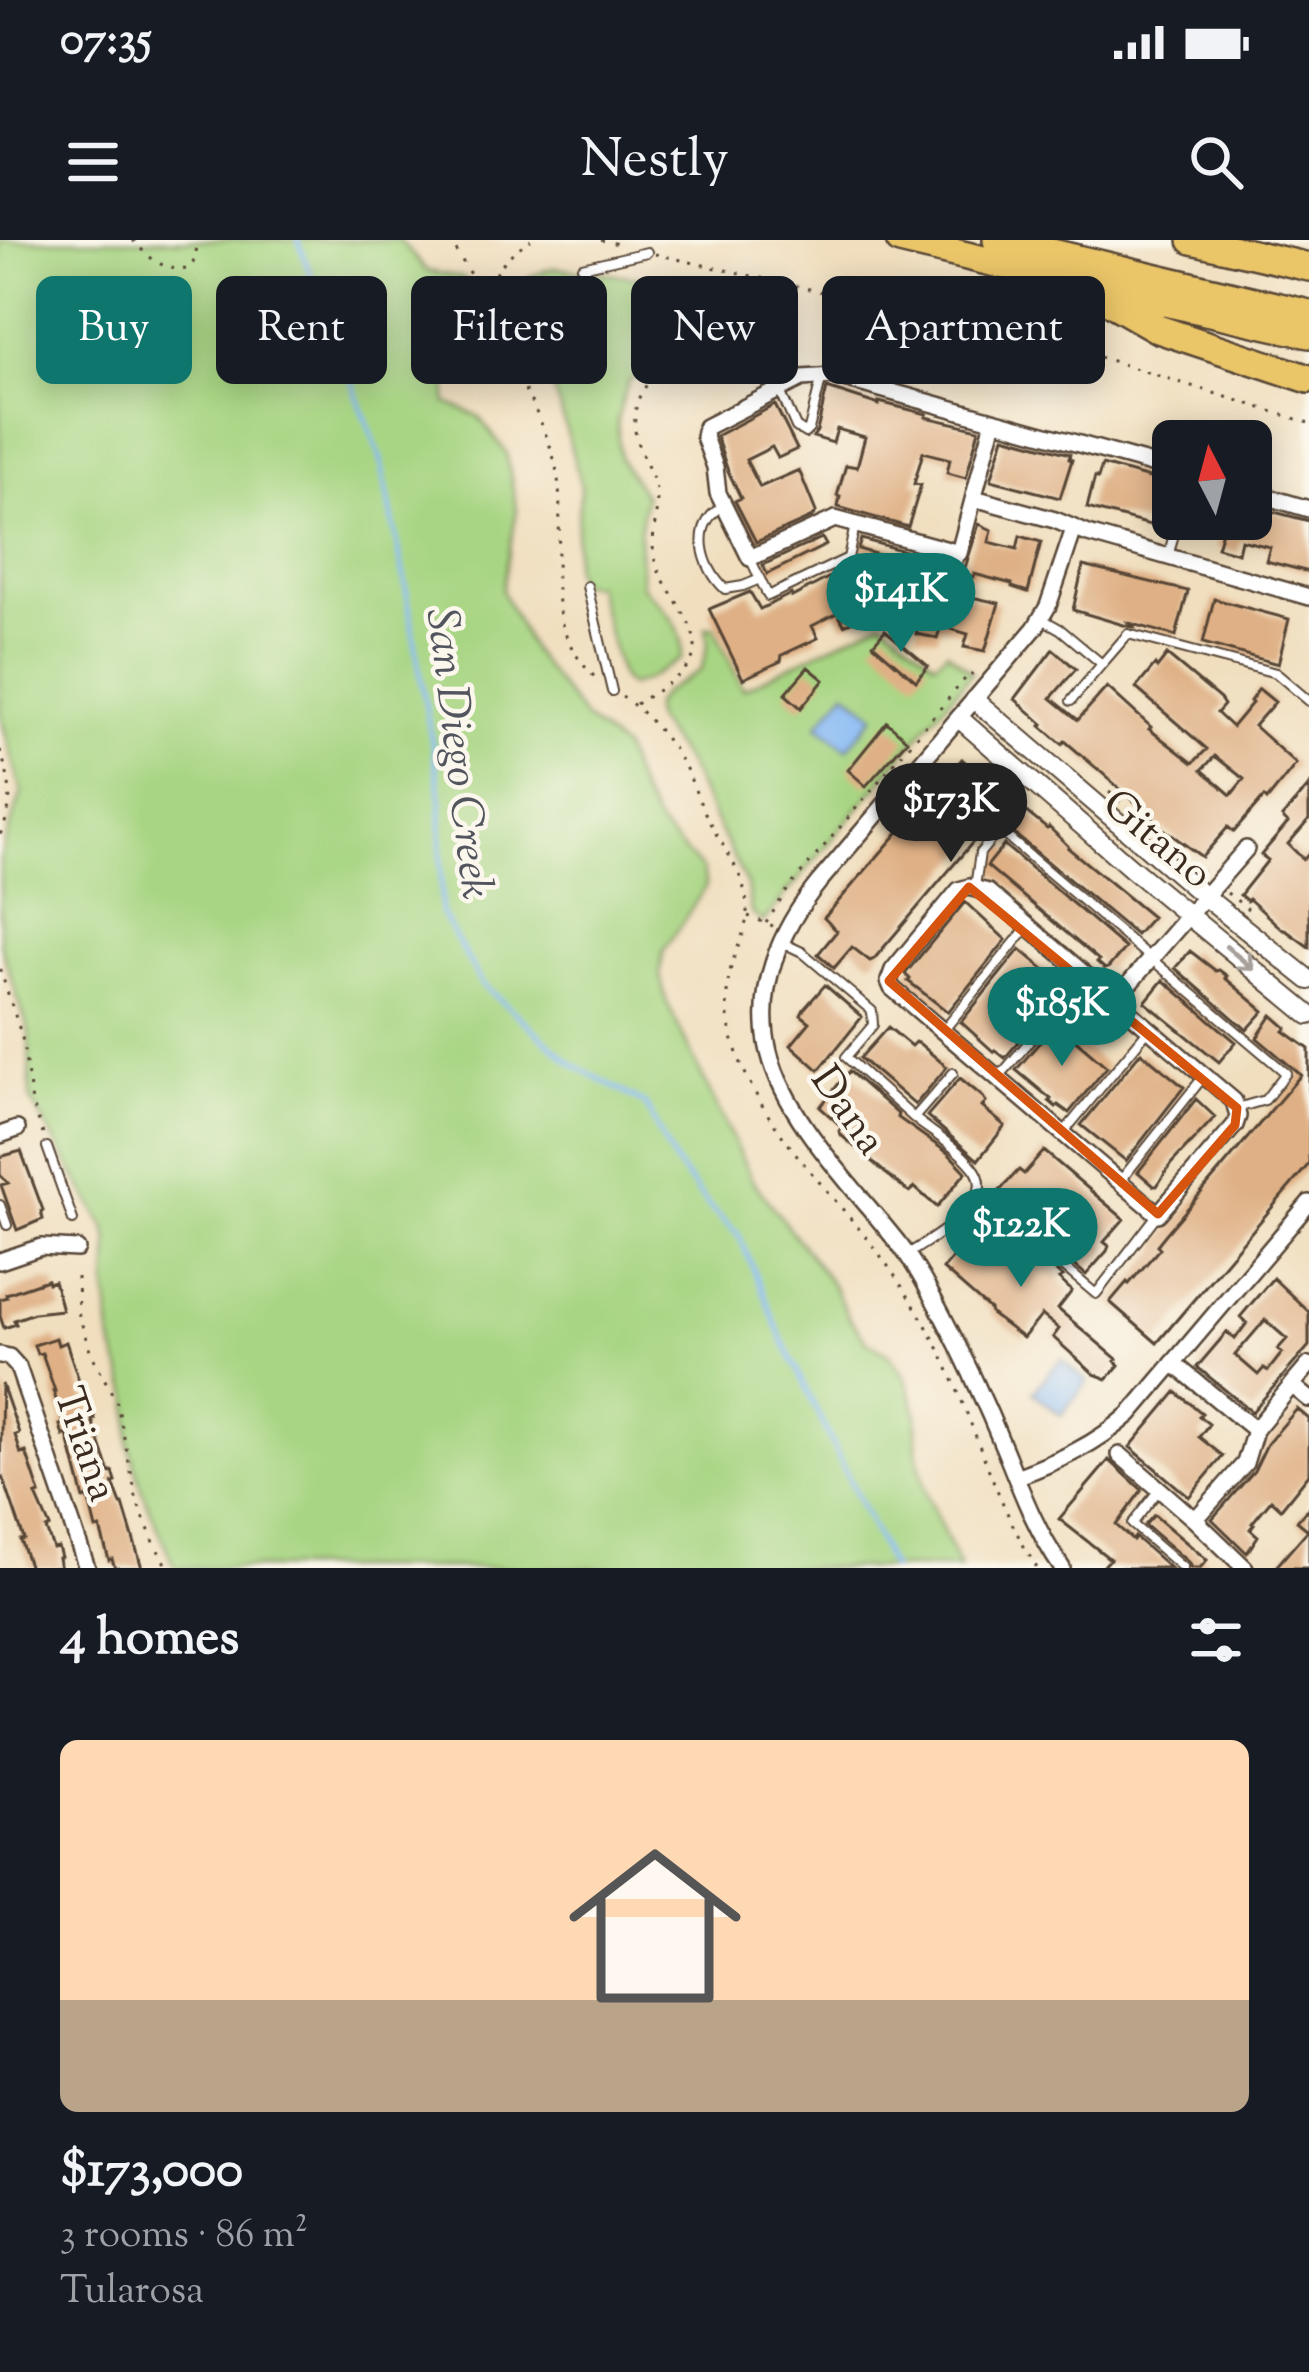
<!DOCTYPE html>
<meta charset="utf-8">
<style>
:root{--surface:#171b24;--page:#242831;--text:#f1f3f6;--muted:#9ea1a6;--accent:#0f766e}
body{margin:0;font-family:"Sorts Mill Goudy",serif;background:var(--page);color:var(--text);height:100vh;display:flex;flex-direction:column;font-size:45px;white-space:nowrap}
*{box-sizing:border-box;margin:0}
p{font-size:39px;color:var(--muted)}
.icon{flex:none;width:66px;height:66px;fill:none;stroke:currentColor;stroke-width:2;stroke-linecap:round;stroke-linejoin:round}
.map{position:relative;height:1328px;overflow:hidden}
.panel{display:flex;flex-direction:column;background:var(--surface);flex:1}
.panel>*{flex:none}
.guide{position:absolute;left:36px;top:36px;width:1239px;height:108px;display:flex;gap:24px}
.needle{width:78px;rotate:354deg}
.buttons{position:absolute;left:1152px;top:180px;display:grid;gap:24px}
.buttons a{display:grid;place-items:center;width:120px;height:120px;border-radius:18px;background:var(--surface);box-shadow:0 6px 30px #0003;font-size:60px}
.price{position:absolute;translate:-50% -102px;padding:0 27px;border-radius:42px;background:var(--accent);color:#fff;font-size:39px;line-height:78px;filter:drop-shadow(0 3px 6px #0008)}
.price::after{content:'';position:absolute;left:50%;top:72px;width:36px;height:27px;margin-left:-18px;background:inherit;clip-path:polygon(0 0,100% 0,50% 100%)}
.price.selected{background:#222;color:#fff}
ul{padding:0;list-style:none}
li{display:grid;align-content:center;gap:24px;height:636px;padding:0 60px}
li span{display:grid;place-items:center;height:372px;border-radius:18px;color:#555}
li>.icon{margin-inline-start:auto}
span .icon{width:216px;height:216px;fill:#fffc;stroke-width:1}
li b{font-size:51px}
h2{display:flex;justify-content:space-between;align-items:center;height:144px;padding:0 60px;font-size:51px}
.chip{padding:0 42px;border-radius:18px;background:var(--surface);box-shadow:0 6px 30px #0003;font-size:42px;line-height:108px}
.chip.selected{background:var(--accent);color:#fff}
.status{display:flex;justify-content:space-between;align-items:center;height:84px;padding:0 60px;background:var(--surface);direction:ltr}
.status svg{height:33px;fill:currentColor}
header{display:flex;justify-content:space-between;align-items:center;height:156px;padding:0 60px;background:var(--surface);font-size:54px;font-weight:600}
.map>svg:first-child{display:block}
</style>
<div class="status"><b>07:35</b><svg viewBox="0 0 49 12"><path d="M0 12V9h3v3zM5 12V6h3v6zM10 12V3h3v9zM15 12V0h3v12zM26 1h20v11H26zM47 4h2v5h-2z"/></svg></div>
<header><svg class="icon" aria-label="menu" viewBox="0 0 24 24"><path d="M4 6h16M4 12h16M4 18h16"/></svg>Nestly<svg class="icon" aria-label="search" viewBox="0 0 24 24"><circle cx="10" cy="10" r="6"/><path d="M15 15l6 6"/></svg></header>
<div class="map">
<svg width="1309" height="1328" viewBox="0 0 1309 1328">
<rect width="100%" height="100%" fill="#fbf7ec"/>
<filter id="ink" filterUnits="userSpaceOnUse"><feTurbulence type="fractalNoise" baseFrequency=".00833" numOctaves="2"/><feDisplacementMap in="SourceGraphic" scale="24" xChannelSelector="R" yChannelSelector="G"/><feConvolveMatrix kernelMatrix="1 2 1 2 8 2 1 2 1" color-interpolation-filters="sRGB"/></filter>
<filter id="wash" filterUnits="userSpaceOnUse"><feTurbulence type="fractalNoise" baseFrequency=".004" numOctaves="4" result="noise"/><feDisplacementMap in="SourceGraphic" scale="48" xChannelSelector="R" yChannelSelector="G"/><feGaussianBlur stdDeviation="2.7" result="paint"/><feColorMatrix in="noise" values="0 0 0 0 0 0 0 0 0 0 0 0 0 0 0 0 0 1.4 0 .05"/><feComposite in="paint" operator="in"/></filter>
<g filter="url(#wash)">
<rect width="100%" height="100%" fill="#f0debe"/>
<path fill="#a8d583" stroke="#728050" stroke-width="3" d="M0,0H399L427,31L465,38L480,71C450,105 447,119 447,163L478,176L506,212L517,270L502,351L532,411L585,479L623,509L641,555L660,587L702,629L706,646L663,712L660,735L666,761L752,940L834,1047L848,1077L867,1101L888,1114L905,1136L917,1173V1212L926,1254L960,1328H175L143,1253L129,1206L130,1158L111,1099L107,1044L109,1001L105,987L30,858L29,792L0,704V617L22,552L0,475Z
M553,28L692,43L696,89L661,119L628,142L617,180L620,219L645,256L639,295L642,346C662,367 688,387 681,419L644,441L629,446L621,438L595,345L577,342L573,327L581,246L563,178L547,132L523,100V73L517,61L529,37Z
M883,380L935,422L947,411L972,432L763,682L751,673L747,645L687,524L654,478V465L663,453L701,430L708,404L706,388L713,386L743,449Z"/>
<path fill="#87b9f4" stroke="#617289" stroke-width="3" d="M846,451L875,475L847,509L818,485Z
M1061,1119L1088,1142L1061,1175L1033,1152Z"/>
<g fill="none" stroke-linecap="round" stroke-linejoin="round">
<path stroke="#87b9f4" stroke-width="4.5" d="M298,0L380,216L404,337L441,557V673L482,744L574,825L645,864L674,922L712,970L739,995L781,1096L891,1328"/>
</g>
<g id="blocks">
<path fill="#dfb085" fill-rule="evenodd" d="M827,148L879,165V162L927,174L926,177L979,189L966,238L947,233L950,219L923,212L914,244L921,245L908,287L838,267L840,257L837,256L846,225L857,227L865,197L837,189L833,203L813,197L817,191Z
M775,165L797,209L778,218L772,207L746,220L760,247L799,230L816,272L812,277L756,302L735,261L741,258L728,231L716,196Z
M1004,196L1070,214L1069,219L1072,220L1060,258L991,240Z
M1102,225L1172,244L1161,288L1087,268L1095,237L1098,238Z
M1251,266L1309,281V332L1266,321L1270,307L1241,300L1238,313L1217,307L1226,279H1251Z
M979,284L992,290L989,302L1017,309L1020,296L1041,302L1028,352L1012,347V344L974,334V337L963,334Z
M822,298L826,305L767,334L763,325Z
M861,299L912,313L909,324L858,309Z
M1083,326L1188,351L1176,396L1129,383L1133,387L1127,386L1073,370Z
M841,331L849,348L877,333L892,363L844,385L838,373L812,386L818,398L782,415L781,421L743,439L709,369L750,352L760,369L791,354L792,357Z
M930,344L945,348L944,351L999,363L985,411L964,407L968,394L941,386L937,398L916,394Z
M1214,359L1289,379L1278,424L1203,403Z
M885,390L928,426L916,441L873,404Z
M1053,409L1076,429L1051,458L1078,480L1107,447L1151,487L1149,489L1193,523L1207,509L1136,448L1155,425L1157,428L1167,415L1220,459L1224,465L1217,473L1232,487L1252,463L1250,461L1259,449L1275,462L1254,486L1296,524L1267,560L1264,557L1234,592L1228,587L1202,617L1151,580L1153,578L1109,539L1065,501L1062,504L1041,486L1043,484L1015,459ZM1215,516L1244,539L1231,555L1202,530Z
M808,427L824,440L801,468L785,454Z
M887,482L907,500L866,546L848,530Z
M962,519L1000,554L1002,552L1047,589L1049,587L1069,607L1068,608L1152,677L1136,695L994,577L874,719L870,721L852,707L834,728L818,714L837,691L824,678Z
M1309,546V580L1288,604L1303,619L1309,613V707L1284,689L1283,690L1249,659L1247,661L1240,655L1268,620L1261,615L1288,583L1282,577Z
M1004,605L1125,708L1108,728L1105,729L1097,722L1099,720L987,626Z
M965,662L1006,700L948,772L908,741L910,739L905,734Z
M1020,709L1064,746L1005,818L995,810L994,812L961,782Z
M1190,711L1216,731L1219,730L1227,736L1225,738L1264,771L1247,790L1175,728Z
M1163,740L1236,802L1219,822L1145,762Z
M825,745L862,777L819,830L791,805L810,782L801,775L804,769Z
M1272,775L1287,788L1284,791L1309,809V924L1157,1103L1110,1062L1127,1042L1129,1044L1160,1008L1157,1005L1165,995L1301,835L1257,798Z
M1056,783L1107,827L1069,873L1058,865L1056,867L1049,861L1051,859L1016,830Z
M888,787L911,806L915,802L920,804L947,827L915,865L860,818Z
M1141,812L1184,847L1126,921L1081,885Z
M849,831L898,874L897,877L948,913L966,932L937,967L914,947L910,952L905,949L883,931L842,896L839,891L842,887L820,867Z
M960,838L983,857L986,862L982,867L1005,886L978,920L927,876Z
M1196,859L1215,877L1171,924L1157,946H1154L1138,932Z
M21,911L43,970L41,971L43,979L17,990L1,945L8,943L0,935V917Z
M1044,911L1124,979L1104,1002L1109,1006L1107,1011L1086,1035L994,957L1015,934L1019,930L1024,934Z
M981,973L988,979L991,976L1022,1002L1017,1007L1032,1021L1034,1019L1044,1027L1048,1024L1063,1037L1059,1039L1072,1051L1058,1069L1117,1119L1115,1121L1119,1125L1107,1139L1094,1134L1053,1097L1059,1089L1042,1075L1023,1098L991,1074L990,1070L943,1029L963,1006L958,1002L963,993Z
M1273,1038L1309,1072V1106L1252,1172L1197,1127L1227,1092L1235,1099L1247,1083L1240,1077ZM1265,1080L1287,1099L1278,1109L1282,1113L1268,1131L1264,1128L1258,1135L1235,1115Z
M47,1040L48,1043L54,1041L62,1070L34,1073L14,1080L16,1084L4,1088L0,1076V1059L7,1057L6,1054Z
M56,1098L58,1105L66,1102L89,1170L92,1169L95,1179L92,1180L110,1233L113,1232L116,1242L113,1243L121,1264H123L142,1328H115L112,1319L109,1320L100,1288L96,1289L88,1257L84,1259L67,1194L63,1196L60,1185L63,1184V1179L53,1151H55L42,1113L37,1114L34,1105Z
M2,1144L19,1193L15,1195L21,1214L26,1212L40,1254L36,1255L50,1287L46,1289L53,1308L58,1307L61,1317L58,1318L60,1328H30L20,1300L24,1299L7,1249L3,1238L0,1239Z
M1176,1152L1202,1173L1199,1176L1209,1184L1199,1197L1223,1216L1189,1257L1130,1207Z
M1297,1169L1309,1179V1234L1281,1269L1271,1260L1252,1283L1254,1284L1250,1289L1258,1296L1247,1313L1212,1279L1254,1231L1267,1204Z
M1109,1220L1142,1250L1116,1285L1133,1300L1135,1297L1170,1328H1102L1110,1319L1059,1279Z
M1309,1267V1328H1275L1308,1290L1297,1281Z
M1154,1275L1207,1320L1200,1328H1191L1188,1322L1145,1285Z"/>
</g>
</g>
<g filter="url(#ink)">
<use href="#blocks" fill-opacity="0" stroke="#564536" stroke-width="3"/>
<g fill="none" stroke-linecap="round" stroke-linejoin="round">
<g stroke="#564536" stroke-width="12">
<path id="service" d="M582,27L647,12
M780,151L796,187L805,193L809,189L821,140
M722,267C690,285 702,328 725,349L743,346L760,339
M1168,317L1178,279
M750,318L768,356L848,318L855,285
M953,339L959,314
M587,346L612,451
M1042,379L1060,389L1102,424L1128,394L1276,433L1309,461
M1071,461L1102,424
M975,647L980,613L999,590L1286,833L1265,860L1237,868
M781,702L802,712L872,771L873,785L846,817L914,878
M944,790L1028,686
M999,837L1086,735
M1064,892L1149,789
M47,907L73,980
M1121,940L1204,836
M980,956L1096,1054L1157,975
M0,965L7,985
M908,1014C932,998 1002,961 973,927C958,908 933,893 914,878L953,833
M1158,1251L1132,1284L1183,1328"/>
</g>
<g stroke="#564536" stroke-width="20">
<path id="minor" d="M994,180L959,313L835,279L750,318L718,253L715,227L704,197L706,187L802,138L834,136L1173,230
M1251,252L1309,269
M974,258L1055,280L1088,294L1309,357
M969,647L988,652L1234,861L1238,876L1235,885L1158,974L892,748L889,741L893,730L959,650Z
M1115,760L1246,609
M0,895L17,889
M0,1021L41,1007L77,1009
M0,1115L9,1117L18,1127L87,1328
M1173,1123L1255,1190
M1292,1145L1309,1125
M1120,1215L1195,1280
M1016,1237C1059,1221 1095,1205 1130,1174L1309,963
M1062,1328C1037,1292 1022,1253 1006,1213C986,1164 965,1118 940,1071C930,1053 920,1033 908,1016C863,955 787,885 769,812C754,749 780,690 819,642L1035,388L1048,366L1074,289
M1245,1328L1195,1280L1245,1223L1255,1190L1292,1145L1309,1159"/>
</g>
<g stroke="#564536" stroke-width="22">
<path id="tertiary" d="M975,460L1204,656L1309,740
M960,479L1131,628L1309,775"/>
</g>
<g stroke="#564536" stroke-width="32">
<path id="motorway" d="M900,0L1075,42L1309,94
M997,0L1309,74
M1192,0L1309,27
M1102,57L1158,89L1309,139"/>
</g>
<path stroke="#564536" stroke-width="3" stroke-dasharray="3 9" stroke-linecap="butt" d="M133,0C146,16 165,32 187,29L193,23L199,0
M450,0C464,23 478,48 489,73C496,90 502,108 511,124C528,156 542,180 553,215C577,298 524,373 599,441
M601,0L622,5
M655,14L1074,109L1309,183
M488,69C489,37 503,16 531,0
M622,457C645,470 675,507 687,531C695,548 700,565 709,581C724,610 748,637 747,672C747,690 737,707 732,724C724,750 726,778 734,804C758,879 812,932 861,991C886,1021 908,1054 928,1089C971,1165 989,1253 1037,1328
M636,464C655,451 694,433 695,408C696,381 664,349 656,324C648,300 660,274 656,250C652,229 636,210 635,189C630,122 693,132 712,95C722,78 722,51 726,31
M0,510C11,544 15,562 0,595
M1109,552L1206,635
M1227,653L1248,669
M748,676L773,686
M766,683L788,649L970,433L974,437
M0,729L22,797L32,862L45,900
M77,1037L78,1072L90,1111L117,1163L137,1262L156,1307L169,1328"/>
<use href="#service" stroke="#fff" stroke-width="8"/>
<use href="#minor" stroke="#fff" stroke-width="15"/>
<use href="#tertiary" stroke="#fff" stroke-width="18"/>
<use href="#motorway" stroke="#ebc669" stroke-width="27"/>
</g>
<defs><path id="oneway-shaft" d="M-6 0H5M1.5-3L5.5 0L1.5 3" fill="none" stroke-width="1.6" stroke-linecap="round" stroke-linejoin="round" transform="scale(3)"/></defs>
<use stroke="#a79f9a" href="#oneway-shaft" transform="translate(1240 718) rotate(40)"/>
</g>
<path fill="none" stroke="#d7540e" stroke-width="9" stroke-linejoin="round" d="M969,647L1237,868L1235,885L1158,974L889,741Z"/>
<g text-anchor="middle" dominant-baseline="central" stroke-width="9" stroke-linejoin="round" paint-order="stroke">
<g font-size="42" fill="#3b2a1e" stroke="#fbf7ec">
<text transform="translate(1156 601) rotate(40)">Gitano</text>
<text transform="translate(846 872) rotate(55)">Dana</text>
<text transform="translate(83 1205) rotate(71)">Triana</text>
</g>
<g font-size="45" font-style="italic" fill="#52555e" stroke="#fbf7ec">
<text transform="translate(456 514) rotate(83)">San Diego Creek</text>
</g>
</g>
</svg>
<div class="buttons">
<a><svg class="needle" viewBox="-14 -14 28 28"><path d="M0-13l5 13h-10z" fill="#e53935"/><path d="M0 13l5-13h-10z" fill="#9ea1a6"/></svg></a>
</div>
<b class="price" style="left:901px;top:415px">$141K</b>
<b class="price selected" style="left:951px;top:625px">$173K</b>
<b class="price" style="left:1062px;top:829px">$185K</b>
<b class="price" style="left:1021px;top:1050px">$122K</b>
<div class="guide">
<a class="chip selected">Buy</a>
<a class="chip">Rent</a>
<a class="chip">Filters</a>
<a class="chip">New</a>
<a class="chip">Apartment</a>
</div>
</div>
<section class="panel">
<h2>4 homes<svg class="icon" aria-label="filters" viewBox="0 0 24 24"><path d="M4 7h16M4 17h16"/><circle cx="9" cy="7" r="2"/><circle cx="15" cy="17" r="2"/></svg></h2>
<ul>
<li><span style="background:linear-gradient(#ffd9b3 70%,#b9a48a 0)"><svg class="icon" aria-label="home" viewBox="0 0 24 24"><path d="M3 11l9-7 9 7M6 9v11h12V9"/></svg></span><div><b>$173,000</b><p>3 rooms · 86 m²</p><p>Tularosa</p></div></li>
</ul>
</section>
